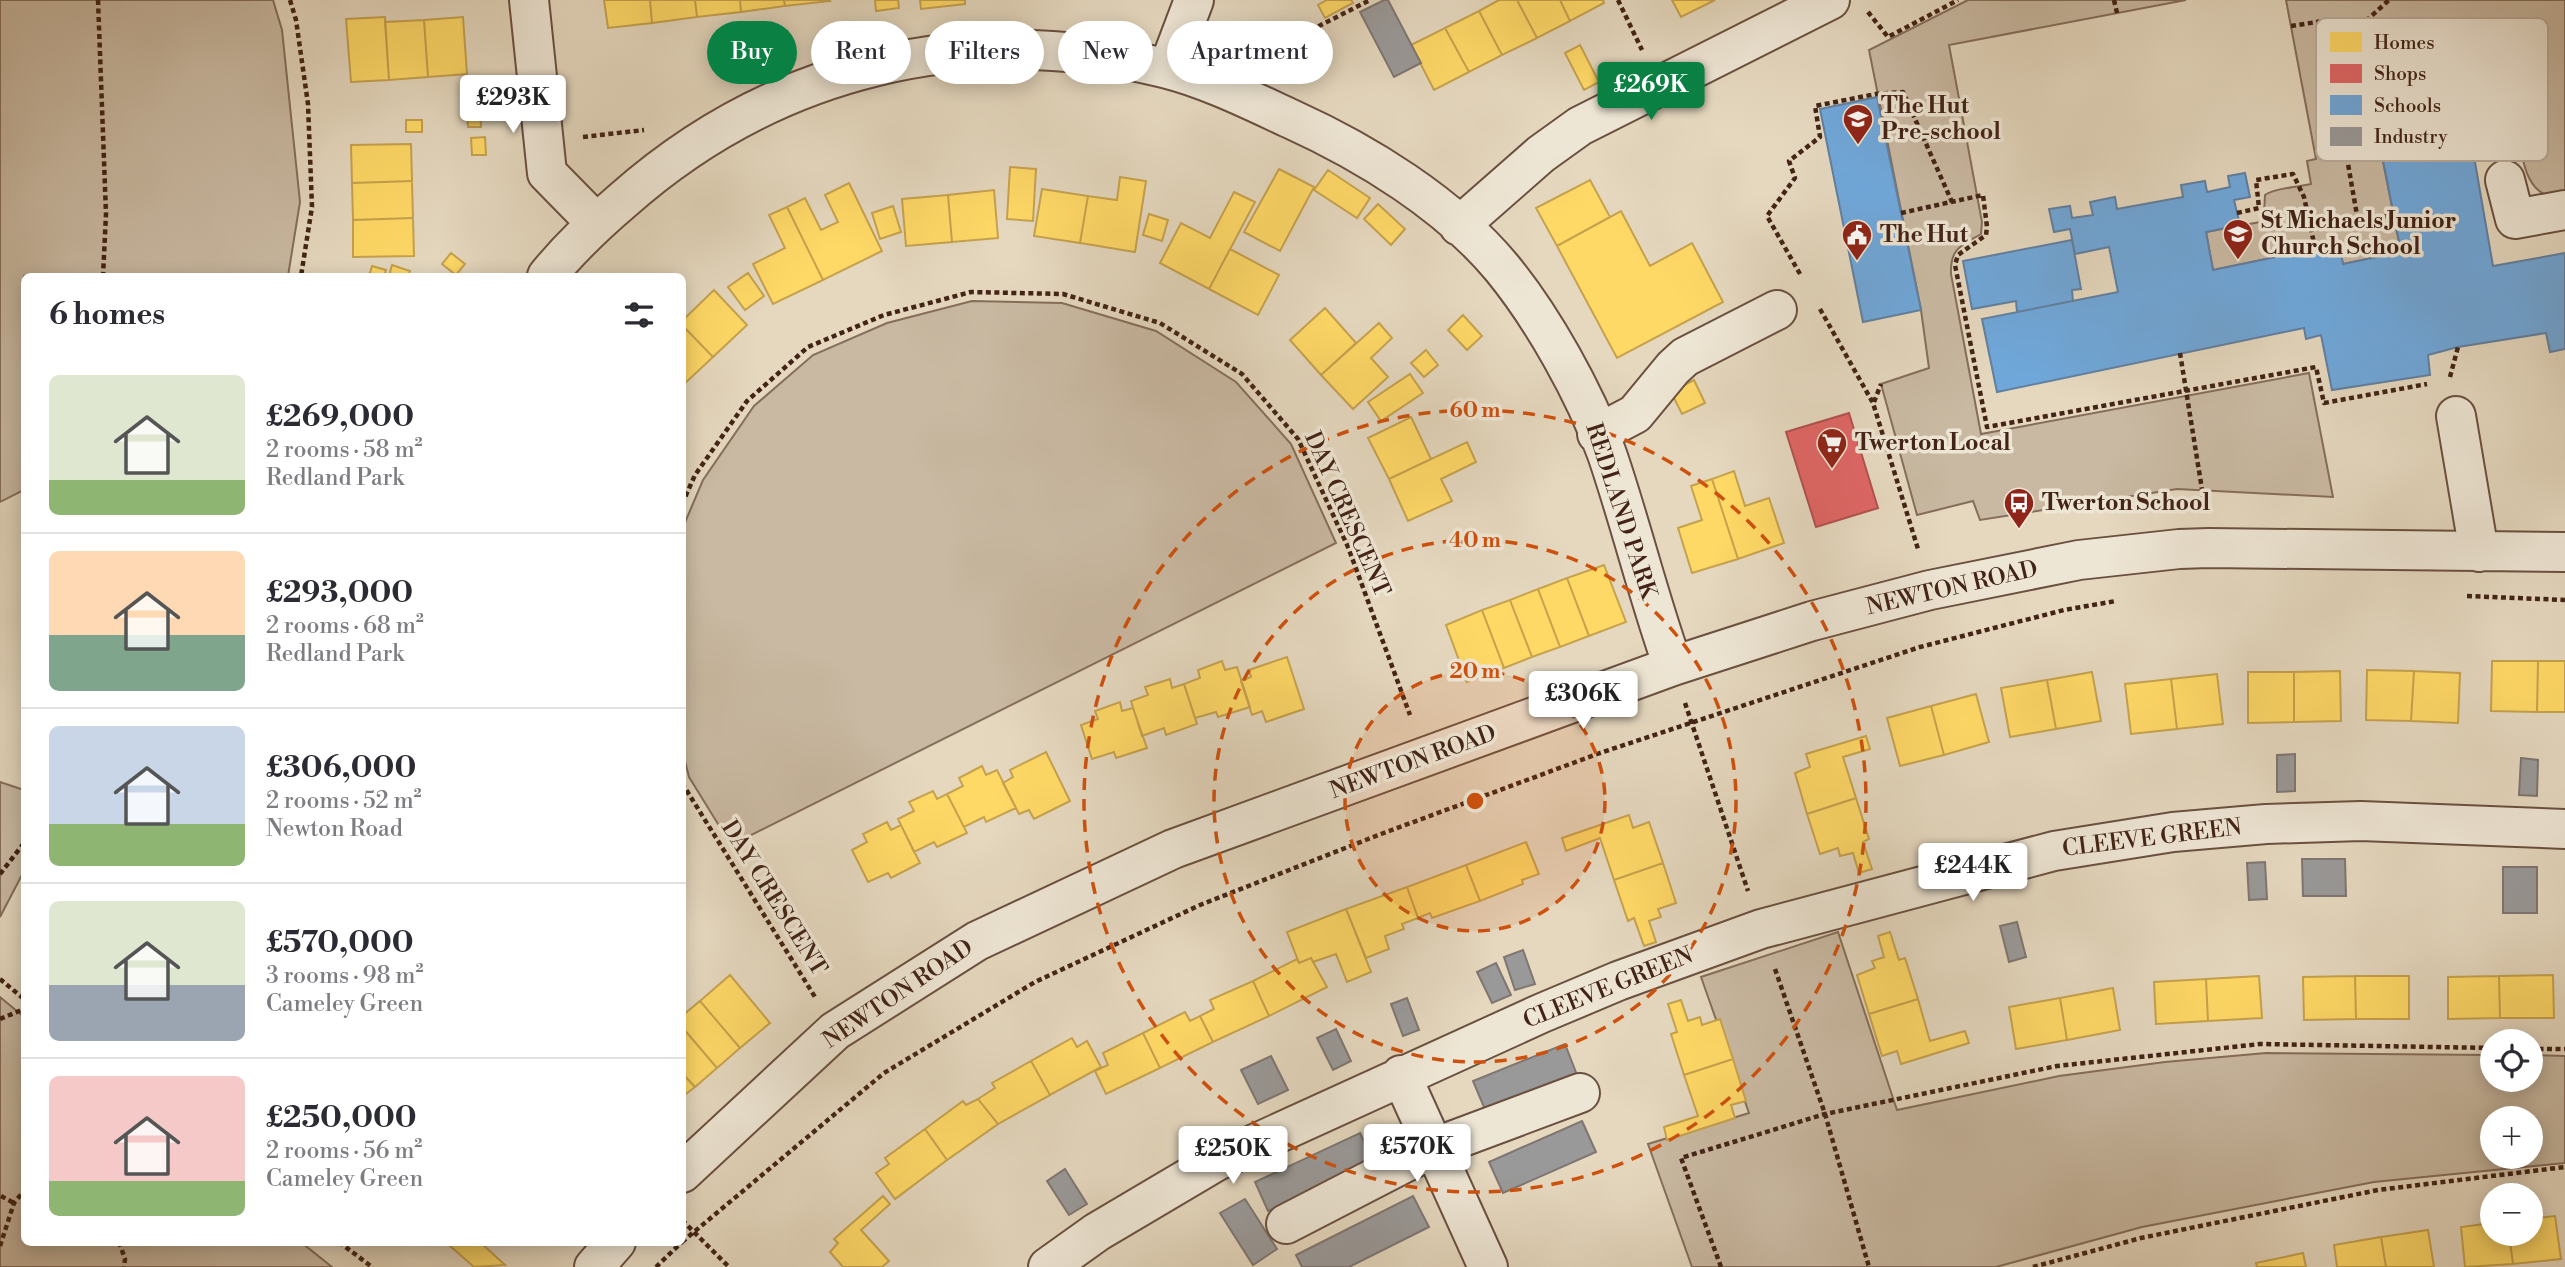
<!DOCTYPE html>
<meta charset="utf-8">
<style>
:root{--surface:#fff;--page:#f2f2f3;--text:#2b2b33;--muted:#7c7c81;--line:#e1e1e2;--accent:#0b8043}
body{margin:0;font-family:"Libre Bodoni",serif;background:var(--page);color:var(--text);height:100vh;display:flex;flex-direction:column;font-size:26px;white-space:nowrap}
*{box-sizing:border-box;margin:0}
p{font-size:23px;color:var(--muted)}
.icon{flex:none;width:38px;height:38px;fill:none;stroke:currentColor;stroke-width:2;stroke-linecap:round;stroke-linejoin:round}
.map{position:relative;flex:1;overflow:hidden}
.side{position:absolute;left:21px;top:273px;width:665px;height:973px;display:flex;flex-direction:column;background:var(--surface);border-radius:10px;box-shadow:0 4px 18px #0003}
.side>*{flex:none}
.guide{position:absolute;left:707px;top:21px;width:665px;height:63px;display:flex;gap:14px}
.buttons{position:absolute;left:2480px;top:1029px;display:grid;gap:14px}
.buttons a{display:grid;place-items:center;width:63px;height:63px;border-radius:50%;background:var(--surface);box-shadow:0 4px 18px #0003;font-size:35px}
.price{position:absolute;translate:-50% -60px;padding:0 16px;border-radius:7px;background:#fff;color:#222;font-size:23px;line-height:46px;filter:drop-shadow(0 2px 4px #0008)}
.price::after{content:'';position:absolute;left:50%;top:42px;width:21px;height:16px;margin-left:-10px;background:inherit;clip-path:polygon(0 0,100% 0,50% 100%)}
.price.on{background:var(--accent);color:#fff}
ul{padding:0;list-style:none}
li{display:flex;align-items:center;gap:21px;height:175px;padding:0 28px}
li+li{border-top:2px solid var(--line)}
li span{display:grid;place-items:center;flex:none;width:196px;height:140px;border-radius:10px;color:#555}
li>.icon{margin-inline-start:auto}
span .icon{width:84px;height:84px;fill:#fffc;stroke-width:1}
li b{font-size:30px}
h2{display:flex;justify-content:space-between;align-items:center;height:84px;padding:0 28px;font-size:30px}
.pill{padding:0 24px;border-radius:32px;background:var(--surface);box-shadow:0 4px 18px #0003;font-size:24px;line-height:63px}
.pill.on{background:var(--accent);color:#fff}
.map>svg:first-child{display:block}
</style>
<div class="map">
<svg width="2565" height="1267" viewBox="0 0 2565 1267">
<rect width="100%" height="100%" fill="#e5d8bf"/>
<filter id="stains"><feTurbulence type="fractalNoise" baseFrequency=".00286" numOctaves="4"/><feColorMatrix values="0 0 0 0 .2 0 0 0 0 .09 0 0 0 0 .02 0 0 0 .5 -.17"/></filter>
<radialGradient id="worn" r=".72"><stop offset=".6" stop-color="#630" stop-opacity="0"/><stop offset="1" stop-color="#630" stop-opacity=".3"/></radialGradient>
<path fill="#c9b9a2" stroke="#866e5c" stroke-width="2" fill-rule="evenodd" d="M0,0H273L282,30L300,202L288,276H24V490L0,502Z
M1968,0H2186L1949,45L1982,222L1981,234C1961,246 1950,248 1951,274L1981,434L2309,373L2333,497L2177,489L1980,520L1973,501L1917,515L1881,384L1929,368L1921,310L1869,50Z
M2286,0H2565V197C2528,202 2522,163 2519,134L2488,142L2483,124L2469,126H2376L2401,252L2343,264L2338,244L2213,270L2206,232L2260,222L2264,214L2265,195C2274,188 2298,187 2311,184L2307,161L2316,159Z
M972,301L1062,303L1156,331L1236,382L1291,444L1336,543L731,845L689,777L683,753V527L703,480L754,406L813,355L887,323Z
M0,782L24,790V871L0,917Z
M1838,932L1897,1110L2059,1076L2165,1062L2266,1053L2492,1055V1080H2530L2531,1055L2565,1056V1163L2374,1182L2142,1227L1996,1267H1692L1648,1144L1749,1113L1701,977ZM2492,1118H2530V1157H2492Z
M0,997L24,1017V1242L302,1243L332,1267H0Z"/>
<path fill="#ffd966" stroke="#c6a24e" stroke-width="2" d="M604,0H650L652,23L608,28Z
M650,0H695L697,17L652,23Z
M695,0H740L741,12L697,17Z
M740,0H784L785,6L741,12Z
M784,0H829L830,1L785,6Z
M875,0H898L899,8L876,11Z
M920,0H965V4L921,9Z
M1327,0H1351L1353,3L1325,18L1318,5Z
M1499,0H1517L1537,38L1502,55L1479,11Z
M1517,0H1560L1570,21L1537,38Z
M1560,0H1603L1604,3L1570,21Z
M1672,0H1715L1681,17Z
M1479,11L1502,55L1469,72L1445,28Z
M385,17L389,80L351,82L346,19Z
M463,17L467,74L428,77L424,20Z
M424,20L428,77L389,80L385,22Z
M1445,28L1469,72L1434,90L1411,45Z
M1580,45L1599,82L1584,90L1565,53Z
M467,110H480L481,127H468Z
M406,120H422V132H406Z
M485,137L486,155H472L471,138Z
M411,144L412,181L352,183L351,145Z
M1010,167L1036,169L1033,221L1007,219Z
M1279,169L1314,187L1280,251L1244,232Z
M1328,170L1370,198L1357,218L1314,190Z
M1120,177L1146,181L1135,252L1080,243L1088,196L1117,200Z
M1590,180L1610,217L1557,246L1536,208Z
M412,181L413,218L353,220L352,183Z
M849,183L882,251L823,280L787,207L805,198L821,230L838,222L825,195Z
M1042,189L1088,196L1080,243L1034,236Z
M994,190L998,238L952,242L948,195Z
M1234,192L1255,202L1209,289L1160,263L1181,223L1210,238Z
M948,195L952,242L906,246L902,199Z
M1378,204L1405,229L1391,245L1364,219Z
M893,206L901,232L880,239L872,213Z
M787,207L823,280L773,304L753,264L785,248L769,215Z
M1621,211L1650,266L1692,243L1723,302L1617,358L1557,246Z
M1149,214L1168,220L1162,241L1143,235Z
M413,218L414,256L353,257V220Z
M1230,249L1279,275L1258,315L1209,289Z
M451,253L465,264L456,275L442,264Z
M392,265L410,271L408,276H389Z
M372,266L386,270L384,276H369Z
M748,273L764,296L745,310L728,287Z
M714,290L747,325L713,357L682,325V321Z
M1325,308L1356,343L1321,375L1290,340Z
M1463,315L1482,336L1467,350L1448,330Z
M1379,323L1392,338L1371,358L1388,377L1353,409L1321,375Z
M682,325L713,357L682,386Z
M1426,350L1438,365L1424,377L1411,363Z
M1410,374L1423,393L1381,421L1368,402Z
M1694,380L1705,403L1682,414L1671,392Z
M1411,417L1431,459L1389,479L1368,438Z
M1467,442L1476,462L1441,479L1452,501L1408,521L1389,479Z
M1734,471L1745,506L1769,498L1784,543L1738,559L1712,479Z
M1712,479L1738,559L1692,573L1678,528L1702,520L1691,486Z
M1604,565L1626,622L1589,636L1567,578Z
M1567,578L1589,636L1560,647L1538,589Z
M1538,589L1560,647L1532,657L1510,600Z
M1510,600L1532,657L1504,668L1482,610Z
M1482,610L1504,668L1467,682L1446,625Z
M1287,657L1304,709L1266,722L1262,711L1252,715L1241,681L1251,677L1249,670Z
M1222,661L1225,670L1237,667L1250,707L1218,717L1216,712L1195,718L1184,684L1200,678L1198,670Z
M2492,661H2538L2537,712L2491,711Z
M2538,661H2565V712H2537Z
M2367,670L2414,671L2411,721L2366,720Z
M2340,671L2341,721L2294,722V672Z
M2414,671L2460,673L2458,723L2411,721Z
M2092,672L2101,721L2056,729L2047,680Z
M2248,672H2294V722L2248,723Z
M2217,674L2223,724L2177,729L2171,679Z
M1170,679L1172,688L1184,684L1197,724L1166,735L1164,728L1142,736L1131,701L1148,695L1145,687Z
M2171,679L2177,729L2131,734L2125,684Z
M2047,680L2056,729L2010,737L2001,688Z
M1976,694L1989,742L1944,755L1931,706Z
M1120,702L1122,711L1133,708L1147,748L1116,758L1114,752L1092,759L1081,725L1098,719L1095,711Z
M1931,706L1944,755L1900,766L1887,718Z
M1866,736L1870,749L1843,757L1856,798L1807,814L1795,773L1810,767L1806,754Z
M1046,752L1070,801L1034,819L1029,810L1019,814L1003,783L1013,777L1010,770Z
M982,766L986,775L997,770L1016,808L986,822L984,817L964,827L947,794L963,786L959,778Z
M933,791L937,799L947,794L967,833L937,847L934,842L914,852L898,819L914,811L909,802Z
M1856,798L1869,839L1863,842L1872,869L1859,873L1853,853L1840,856L1838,848L1820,854L1807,814Z
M1629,815L1633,828L1649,822L1663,863L1614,880L1600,838L1566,851L1562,838Z
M887,822L891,830L901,825L920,863L891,878L888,873L868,882L852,850L867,842L863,834Z
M1526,842L1539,874L1522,880L1523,884L1480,901L1466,865Z
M1663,863L1676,903L1658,909L1661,917L1649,921L1656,942L1644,946L1634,918L1628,921L1614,880Z
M1466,865L1480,901L1432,918L1430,913L1418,918L1407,887Z
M1407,887L1418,918L1402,924L1404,929L1385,936L1389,949L1366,958L1346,909Z
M1346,909L1371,972L1347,982L1336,954L1313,962L1311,958L1299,963L1287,932Z
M1890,932L1899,960L1905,958L1918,999L1869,1014L1857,975L1875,968L1872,961L1884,957L1878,936Z
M1311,958L1327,987L1269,1016L1253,981L1297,959L1299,963Z
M730,975L770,1023L740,1048L700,1001Z
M2553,975L2554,1018H2500L2499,976Z
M2259,976L2262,1018L2208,1021L2206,979Z
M2355,976H2409V1019H2356Z
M2355,976L2356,1019L2304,1020L2303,977Z
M2499,976L2500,1018L2448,1019V977Z
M2206,979L2208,1021L2156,1024L2154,982Z
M1253,981L1269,1016L1213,1042L1200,1016L1214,1009L1210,1000Z
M2113,988L2120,1030L2067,1040L2060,998Z
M2060,998L2067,1040L2016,1049L2009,1007Z
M1918,999L1930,1041L1965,1031L1969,1043L1901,1064L1897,1051L1882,1056L1869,1014Z
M1681,1000L1688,1021L1700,1017L1702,1025L1720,1019L1733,1059L1684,1075L1671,1034L1677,1032L1668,1004Z
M700,1001L740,1048L717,1068L682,1027V1016Z
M1185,1012L1190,1021L1200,1016L1213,1042L1160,1068L1143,1033Z
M682,1027L717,1068L695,1087L682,1073Z
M1143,1033L1160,1068L1106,1094L1095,1071L1108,1065L1103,1053Z
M1072,1038L1077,1047L1087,1041L1101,1067L1050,1095L1031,1061Z
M1733,1059L1746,1101L1731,1105L1735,1118L1667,1140L1664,1127L1698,1116L1684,1075Z
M1031,1061L1050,1095L998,1124L978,1099L995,1088L992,1083Z
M682,1073L695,1087L682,1097Z
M978,1099L998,1124L947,1160L925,1129L963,1101L966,1105Z
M925,1129L947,1160L895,1199L876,1173L889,1164L885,1158Z
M883,1196L890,1204L861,1230L889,1261L882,1267H843L830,1252L838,1243L834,1239Z
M2555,1216L2561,1259L2513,1264L2509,1234H2530V1219Z
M2492,1223V1234H2509L2513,1264L2465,1267L2461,1227Z
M2428,1230L2434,1267H2386L2381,1237Z
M2381,1237L2386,1267H2337L2334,1245Z
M451,1242H480L505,1265L474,1267L449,1245Z
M2303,1253L2306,1267H2257L2256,1263Z"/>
<path fill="#e06666" stroke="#b1524e" stroke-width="2" d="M1849,413L1878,508L1816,527L1786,432Z"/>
<path fill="#6fa8dc" stroke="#6280a1" stroke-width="2" d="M1877,97L1921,310L1863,322L1820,109Z
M2464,110L2469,126L2483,124L2488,142L2472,145L2493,266L2565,253V349L2550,352L2546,333L2458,347L2428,355L2430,375L2332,390L2321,335L2306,339L2304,328L1997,392L1982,319L2118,292L2109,247L2075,254L2070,229L2054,232L2049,209L2070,206L2072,218L2093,215L2090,202L2115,197L2117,209L2183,197L2181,185L2205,181L2207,192L2230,187L2228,176L2245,173L2250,197L2234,200L2240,225L2206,232L2213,270L2339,244L2343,264L2401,252L2376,125Z
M2072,240L2081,289L2072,290L2073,301L2017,312L2016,301L1972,309L1963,261Z"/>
<path fill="#999" stroke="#7f7672" stroke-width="2" d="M1384,0H1388L1421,63L1394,77L1360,12Z
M2295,754V791L2277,792V755Z
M2521,758L2538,760L2537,796L2519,795Z
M2302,859H2345L2346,896H2303Z
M2265,862L2267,899L2249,900L2247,863Z
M2503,867H2537V913H2503Z
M2017,922L2026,957L2009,962L2000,926Z
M1523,950L1535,984L1515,990L1504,957Z
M1496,963L1511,995L1492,1003L1477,972Z
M1407,998L1419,1030L1403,1036L1391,1004Z
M1336,1029L1351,1061L1333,1070L1317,1038Z
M1565,1044L1577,1075L1486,1112L1473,1081Z
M1271,1056L1288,1090L1258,1104L1241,1070Z
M1582,1121L1596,1152L1503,1193L1489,1162Z
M1360,1133L1373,1161L1268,1211L1255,1182Z
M1065,1169L1087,1204L1069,1215L1047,1181Z
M1413,1196L1429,1227L1349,1267H1302L1296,1255Z
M1245,1199L1277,1249L1253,1265L1220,1213Z"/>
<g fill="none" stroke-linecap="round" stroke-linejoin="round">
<g stroke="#6b5040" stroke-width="42">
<path id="minor" d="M529,0L547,173L596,223
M1168,69L1194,0
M2505,180L2515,219L2565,210
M1459,226L1541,154L1580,126L1830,0
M547,276C569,249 595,224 622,201C774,66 967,21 1164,68C1208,79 1250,100 1291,119C1366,153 1449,204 1502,268C1543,318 1585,393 1607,454C1631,524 1648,596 1673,666
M2456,416L2479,552
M1597,434L1635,414L1673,368L1685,357L1777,310
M1401,1075L1488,1267
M682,1173L835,1031L977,941L1173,849L1673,666L1812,621L1930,590L2079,560L2179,549L2209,548L2565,552
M1286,1224L1433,1148L1580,1093
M594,1267L616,1242
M1048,1267L1097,1232L1217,1161L1542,1013L1618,981L1761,929L2054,851L2173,832L2266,824L2361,821L2565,829"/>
</g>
<path stroke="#422316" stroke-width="4.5" stroke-dasharray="5 3.5" stroke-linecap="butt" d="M98,0L106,214L103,276
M290,0L296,20L308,104L312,207L301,276
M1618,0L1642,50
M2114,0L2117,13
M1868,12L1888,37L1958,0
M2323,21L2367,20L2389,0
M2291,26L2323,21L2358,221L2311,230
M1271,66L1272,50L1370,0
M583,137L644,130
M1901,213L1983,195L1987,227L1986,235L1958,255L1955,265L1987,427L2316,367L2324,403L2427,384
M2237,213L2259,208L2256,180L2293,174L2304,197L2315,248
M2358,221L2393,215
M1800,274L1767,216L1795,178L1789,161L1820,137L1815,106L1876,94L1903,92L1952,202
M1820,309L1873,403L1918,549
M2180,353L2205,508
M2450,377L2458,347
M1874,402L1881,384
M682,504L695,475L747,401L808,347L884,315L971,292L1063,294L1160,323L1242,374L1298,439L1348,547L1410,715
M2467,596L2565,600
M1685,703L1748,891
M682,783L815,997
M0,874L24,843
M1775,969L1825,1114L1869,1267
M0,979L24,999
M0,1019L24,1009
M2530,1049H2565
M1,1196L14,1203
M682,1220L729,1267
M119,1242L125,1259L124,1267
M339,1242L372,1267
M682,1242L884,1073L1035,982L1200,905L1381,834L1600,753L1920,647L2064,610L2116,601
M0,1246L14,1203L24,1191
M656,1267L682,1242
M1721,1267L1681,1158L1825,1114L2057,1066L2260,1044L2492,1048
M2033,1267L2141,1238L2378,1190L2565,1167"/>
<use href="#minor" stroke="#eee6d5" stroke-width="38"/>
</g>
<circle cx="1475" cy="801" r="130" fill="#cf510e" fill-opacity=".12"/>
<g fill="none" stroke="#cf510e" stroke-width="3.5" stroke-dasharray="12 9">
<circle cx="1475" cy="801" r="130"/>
<circle cx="1475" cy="801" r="261"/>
<circle cx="1475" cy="801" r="391"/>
</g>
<defs>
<g id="school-pin" transform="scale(1.575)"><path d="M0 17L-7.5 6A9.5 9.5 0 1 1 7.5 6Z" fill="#8f2418" stroke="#eee6d5"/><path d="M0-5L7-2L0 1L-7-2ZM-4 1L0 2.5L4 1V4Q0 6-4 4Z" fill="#fff"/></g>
<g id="civic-pin" transform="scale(1.575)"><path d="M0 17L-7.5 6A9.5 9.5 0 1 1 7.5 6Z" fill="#8f2418" stroke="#eee6d5"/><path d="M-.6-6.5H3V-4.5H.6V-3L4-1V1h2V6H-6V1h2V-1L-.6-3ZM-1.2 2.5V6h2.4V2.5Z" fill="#fff"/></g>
<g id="supermarket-pin" transform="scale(1.575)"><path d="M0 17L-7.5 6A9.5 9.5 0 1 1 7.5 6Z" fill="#8f2418" stroke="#eee6d5"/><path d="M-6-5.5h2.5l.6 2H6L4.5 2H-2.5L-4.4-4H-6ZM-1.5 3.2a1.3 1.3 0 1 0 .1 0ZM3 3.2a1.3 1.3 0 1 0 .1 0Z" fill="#fff"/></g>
<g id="bus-pin" transform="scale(1.575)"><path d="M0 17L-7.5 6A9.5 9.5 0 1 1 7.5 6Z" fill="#8f2418" stroke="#eee6d5"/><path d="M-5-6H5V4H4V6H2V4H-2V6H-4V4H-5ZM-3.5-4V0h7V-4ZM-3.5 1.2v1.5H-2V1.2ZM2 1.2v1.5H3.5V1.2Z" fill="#fff"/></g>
</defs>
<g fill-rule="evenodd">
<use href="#school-pin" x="1858" y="119"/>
<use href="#school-pin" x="2238" y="234"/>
<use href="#civic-pin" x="1857" y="235"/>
<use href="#supermarket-pin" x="1832" y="443"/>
<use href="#bus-pin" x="2019" y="503"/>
</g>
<g text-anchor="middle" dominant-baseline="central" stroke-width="7" stroke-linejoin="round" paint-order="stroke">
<g font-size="23" font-weight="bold" fill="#422316" stroke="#eee6d5" text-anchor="start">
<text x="1881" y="106">The Hut<tspan x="1881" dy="26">Pre-school</tspan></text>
<text x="2261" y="221">St Michaels Junior<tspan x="2261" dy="26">Church School</tspan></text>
<text x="1880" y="235">The Hut</text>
<text x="1855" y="443">Twerton Local</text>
<text x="2042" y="503">Twerton School</text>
</g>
<g font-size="23" fill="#422316" stroke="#eee6d5">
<text transform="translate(1621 511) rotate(72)">REDLAND PARK</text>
<text transform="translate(1347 514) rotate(66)">DAY CRESCENT</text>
<text transform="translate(1952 588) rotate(-13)">NEWTON ROAD</text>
<text transform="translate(1413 762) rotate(-20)">NEWTON ROAD</text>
<text transform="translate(2152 838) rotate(-7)">CLEEVE GREEN</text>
<text transform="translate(774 898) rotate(58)">DAY CRESCENT</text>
<text transform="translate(1608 988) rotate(-22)">CLEEVE GREEN</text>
<text transform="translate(898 994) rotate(-34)">NEWTON ROAD</text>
</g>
</g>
<rect x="2316" y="18" width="232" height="143" rx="10" fill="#eee6d5" stroke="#baac9c" stroke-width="2"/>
<rect x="2330" y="32" width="32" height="20" fill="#ffd966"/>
<rect x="2330" y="64" width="32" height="19" fill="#e06666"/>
<rect x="2330" y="95" width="32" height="20" fill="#6fa8dc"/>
<rect x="2330" y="127" width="32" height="19" fill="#999"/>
<g font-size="19" fill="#422316">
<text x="2374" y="49">Homes</text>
<text x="2374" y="80">Shops</text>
<text x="2374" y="112">Schools</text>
<text x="2374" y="143">Industry</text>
</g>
<circle cx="1475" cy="801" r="10" fill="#cf510e" stroke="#eee6d5" stroke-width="3.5"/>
<g font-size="21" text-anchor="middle" font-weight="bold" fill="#cf510e" stroke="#eee6d5" stroke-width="7" stroke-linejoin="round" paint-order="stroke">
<text x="1475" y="417">60 m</text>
<text x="1475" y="547">40 m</text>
<text x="1475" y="678">20 m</text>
</g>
<rect width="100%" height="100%" filter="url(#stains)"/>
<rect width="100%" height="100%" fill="url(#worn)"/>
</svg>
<div class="buttons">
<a><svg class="icon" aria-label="locate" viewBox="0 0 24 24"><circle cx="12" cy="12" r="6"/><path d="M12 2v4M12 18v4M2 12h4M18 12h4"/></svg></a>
<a>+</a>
<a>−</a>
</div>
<b class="price on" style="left:1651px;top:122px">£269K</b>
<b class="price" style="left:513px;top:135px">£293K</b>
<b class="price" style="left:1583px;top:731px">£306K</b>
<b class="price" style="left:1973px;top:903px">£244K</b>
<b class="price" style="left:1417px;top:1184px">£570K</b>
<b class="price" style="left:1233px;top:1186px">£250K</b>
<div class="guide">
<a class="pill on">Buy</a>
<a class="pill">Rent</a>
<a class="pill">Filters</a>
<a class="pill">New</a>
<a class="pill">Apartment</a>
</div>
<section class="side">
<h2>6 homes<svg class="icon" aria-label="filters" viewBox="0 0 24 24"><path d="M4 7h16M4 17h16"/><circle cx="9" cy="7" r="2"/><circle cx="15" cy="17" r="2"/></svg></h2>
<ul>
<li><span style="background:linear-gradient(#dfe7d0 75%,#8fb573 0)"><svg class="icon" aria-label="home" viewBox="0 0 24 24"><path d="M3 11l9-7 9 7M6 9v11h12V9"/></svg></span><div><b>£269,000</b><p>2 rooms · 58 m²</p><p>Redland Park</p></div></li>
<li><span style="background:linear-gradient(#ffd9b3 60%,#7fa58c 0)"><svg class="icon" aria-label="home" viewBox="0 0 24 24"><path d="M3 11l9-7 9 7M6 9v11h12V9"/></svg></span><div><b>£293,000</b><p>2 rooms · 68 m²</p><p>Redland Park</p></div></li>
<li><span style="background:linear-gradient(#c9d6e8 70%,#8fb573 0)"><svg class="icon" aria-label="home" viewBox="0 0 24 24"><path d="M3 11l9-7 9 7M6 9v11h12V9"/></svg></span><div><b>£306,000</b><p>2 rooms · 52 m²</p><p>Newton Road</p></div></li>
<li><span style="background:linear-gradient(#dfe7d0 60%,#9aa5b1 0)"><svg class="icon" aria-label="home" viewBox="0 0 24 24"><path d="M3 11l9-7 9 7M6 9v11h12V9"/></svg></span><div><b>£570,000</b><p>3 rooms · 98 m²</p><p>Cameley Green</p></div></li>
<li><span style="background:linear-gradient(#f6c9c9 75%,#8fb573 0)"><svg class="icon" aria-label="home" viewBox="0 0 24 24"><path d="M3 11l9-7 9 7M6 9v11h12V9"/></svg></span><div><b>£250,000</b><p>2 rooms · 56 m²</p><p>Cameley Green</p></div></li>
</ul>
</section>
</div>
